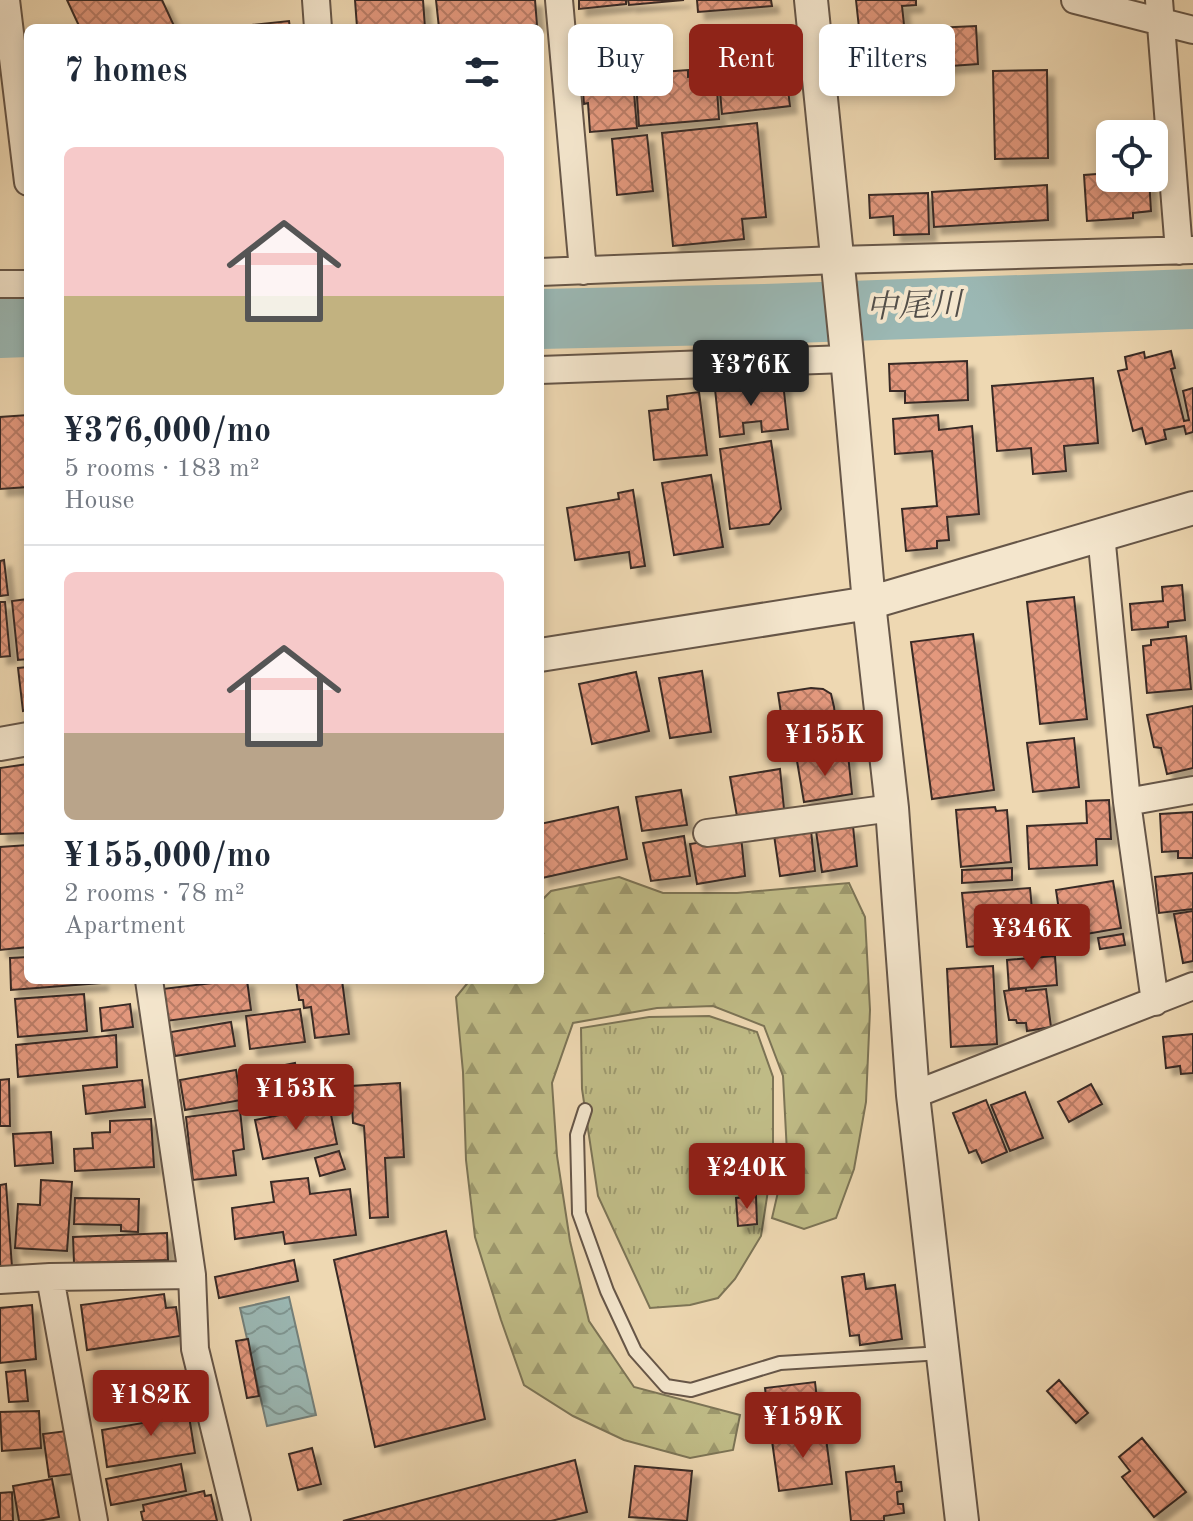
<!DOCTYPE html>
<meta charset="utf-8">
<style>
:root{--surface:#fff;--page:#f6f6f7;--text:#1f2937;--muted:#747a83;--line:#e0e1e3;--accent:#8f2418}
body{margin:0;font-family:"Old Standard TT","Noto Serif JP",serif;background:var(--page);color:var(--text);height:100vh;display:flex;flex-direction:column;font-size:30px;white-space:nowrap}
*{box-sizing:border-box;margin:0}
p{font-size:26px;color:var(--muted)}
.icon{flex:none;width:44px;height:44px;fill:none;stroke:currentColor;stroke-width:2;stroke-linecap:round;stroke-linejoin:round}
.map{position:relative;flex:1;overflow:hidden}
.sheet{position:absolute;left:24px;top:24px;width:520px;height:960px;display:flex;flex-direction:column;background:var(--surface);border-radius:12px;box-shadow:0 4px 12px #0003}
.sheet>*{flex:none}
.hud{position:absolute;left:568px;top:24px;width:504px;height:72px;display:flex;gap:16px}
.controls{position:absolute;left:1096px;top:120px;display:grid;gap:16px}
.controls a{display:grid;place-items:center;width:72px;height:72px;border-radius:12px;background:var(--surface);box-shadow:0 4px 12px #0003;font-size:40px}
.price{position:absolute;translate:-50% -68px;padding:0 18px;border-radius:8px;background:var(--accent);color:#fff;font-size:26px;line-height:52px;filter:drop-shadow(0 2px 4px #0008)}
.price::after{content:'';position:absolute;left:50%;top:48px;width:24px;height:18px;margin-left:-12px;background:inherit;clip-path:polygon(0 0,100% 0,50% 100%)}
.price.selected{background:#222;color:#fff}
ul{padding:0;list-style:none}
li{display:grid;align-content:center;gap:16px;height:424px;padding:0 40px}
li+li{border-top:2px solid var(--line)}
li span{display:grid;place-items:center;height:248px;border-radius:12px;color:#555}
li>.icon{margin-inline-start:auto}
span .icon{width:144px;height:144px;fill:#fffc;stroke-width:1}
li b{font-size:34px}
h2{display:flex;justify-content:space-between;align-items:center;height:96px;padding:0 40px;font-size:34px}
.pill{padding:0 28px;border-radius:12px;background:var(--surface);box-shadow:0 4px 12px #0003;font-size:28px;line-height:72px}
.pill.selected{background:var(--accent);color:#fff}
.map>svg:first-child{display:block}
</style>
<div class="map">
<svg width="1193" height="1521" viewBox="0 0 1193 1521">
<defs>
<pattern id="forest-firs" width="22" height="20" patternUnits="userSpaceOnUse" patternTransform="scale(2)"><rect width="22" height="20" fill="#c0bc87"/><path d="M5 1l3.5 6h-7zM16 11l3.5 6h-7z" fill="#9d996e"/></pattern>
<pattern id="park-tufts" width="24" height="20" patternUnits="userSpaceOnUse" patternTransform="scale(2)"><rect width="24" height="20" fill="#c0bc87"/><path d="M3 7l-1-3M5 7V3M7 7l1-3M15 17l-1-3M17 17v-4M19 17l1-3" fill="none" stroke="#9d996e"/></pattern>
<pattern id="water-waves" width="16" height="10" patternUnits="userSpaceOnUse" patternTransform="scale(2)"><rect width="16" height="10" fill="#9bb8b4"/><path d="M0 5q4-4 8 0t8 0" fill="none" stroke="#7f9692"/></pattern>
<pattern id="building-cross-hatch" width="8" height="8" patternUnits="userSpaceOnUse" patternTransform="scale(2)"><rect width="8" height="8" fill="#e3987d"/><path d="M0 0l8 8M0 8l8-8" fill="none" stroke="#b97c66"/></pattern>
<filter id="shadow"><feDropShadow dx="7" dy="7" stdDeviation="2" flood-color="#0004"/></filter>
</defs>
<rect width="100%" height="100%" fill="#eed8b2"/>
<filter id="stains"><feTurbulence type="fractalNoise" baseFrequency=".0025" numOctaves="4"/><feColorMatrix values="0 0 0 0 .2 0 0 0 0 .09 0 0 0 0 .02 0 0 0 .5 -.17"/></filter>
<radialGradient id="worn" r=".72"><stop offset=".6" stop-color="#630" stop-opacity="0"/><stop offset="1" stop-color="#630" stop-opacity=".3"/></radialGradient>
<path fill="url(#forest-firs)" stroke="#7c7456" stroke-width="2" d="M619,877L663,893H737L849,883L865,917L870,1010L866,1102L854,1169L836,1218L804,1229L772,1218L787,1153L783,1076L764,1026L713,1006L657,1008L573,1023L552,1083L557,1156L570,1241L589,1321L634,1387L740,1415L733,1450L690,1458L624,1440L573,1416L524,1385L501,1320L475,1237L466,1160L463,1072L456,997L470,980H540V902L551,891Z"/>
<path fill="url(#park-tufts)" stroke="#7c7456" stroke-width="2" d="M709,1016L757,1032L773,1077V1158L761,1236L735,1279L718,1298L690,1305L650,1308L598,1196L582,1089L581,1028L649,1017Z"/>
<path fill="url(#water-waves)" stroke="#74807b" stroke-width="2" d="M289,1297L316,1415L267,1426L240,1308Z"/>
<g fill="none" stroke-linecap="round" stroke-linejoin="round">
<path stroke="#9bb8b4" stroke-width="60" d="M540,319L765,314L1193,299
M0,328L28,327"/>
</g>
<path fill="url(#building-cross-hatch)" stroke="#392b25" stroke-width="2" filter="url(#shadow)" d="M67,0H162L175,28H80Z
M355,0H423L425,28H372V26L357,27Z
M436,0H535L537,25L511,28H439Z
M579,0H626V4L579,9Z
M628,0H684L629,5Z
M697,0H771L772,6L698,12Z
M856,0H916V5L902,6L907,53L920,52L921,69L864,75Z
M289,21L290,28H223Z
M976,26L978,64L937,67L934,28Z
M630,46L637,128L590,132L588,103L584,104L582,79H588L585,50Z
M772,51L773,67L785,66L790,106L722,114L718,68L750,65L749,53Z
M688,70V77L716,75L719,119L639,126L636,82L663,79L662,72Z
M1047,70L1048,158L995,159L993,71Z
M757,123L766,217L742,219L744,239L673,246L662,133Z
M647,135L653,191L617,195L612,139Z
M1110,173V178H1149L1151,211L1133,213V218L1087,221L1084,175Z
M1047,185L1048,220L934,227L932,192Z
M928,193L929,234L894,235L893,216L870,218L869,195Z
M1171,351L1175,368L1171,369L1184,421L1189,420L1183,391L1193,388V432L1186,434L1184,426L1164,430L1166,439L1146,444L1142,428L1133,431L1118,371L1127,369L1125,357L1144,352L1145,358Z
M967,361L968,400L905,403V391H890L889,364Z
M1093,378L1098,443L1064,446L1066,471L1033,474L1031,448L997,451L992,386Z
M783,382L788,429L762,432L761,421L743,423L744,434L720,437L715,389Z
M699,392L707,455L654,460L649,411L668,409L667,396Z
M28,415V487L0,489V417Z
M938,415L939,430L972,426L979,514L947,517L949,540L937,541V548L906,551L902,509L937,506L932,451L895,454L893,419Z
M771,441L781,509L769,524L730,529L720,449Z
M711,475L723,547L674,555L662,483Z
M633,490L645,566L631,568L629,552L575,560L567,508L619,499L618,493Z
M4,560L8,595L0,596V561Z
M1182,585L1185,620L1168,622V627L1132,630L1130,604L1163,601L1162,587Z
M1074,597L1087,719L1040,724L1027,602Z
M28,599V659L18,660L12,601Z
M0,602H5L10,656L0,657Z
M973,634L994,790L932,799L911,642Z
M1186,636L1191,689L1147,693L1143,646L1151,645V640Z
M28,667V710L23,711L18,668Z
M702,671L711,732L670,738L659,678Z
M636,672L649,731L592,744L579,684Z
M811,688L823,689L831,694L834,707L839,748L787,755L778,693Z
M1193,706V768L1167,774L1161,748L1154,747L1147,715Z
M1074,738L1079,787L1033,792L1027,743Z
M848,754L852,794L804,802L797,761Z
M28,764V833L0,834V768Z
M780,769L784,809L737,816L730,777Z
M681,790L687,825L642,831L636,797Z
M1109,800L1111,839H1096L1097,865L1029,869L1027,826L1087,823L1086,801Z
M618,807L627,859L542,878L540,868V824Z
M995,807L996,811L1007,810L1011,862L961,867L956,810Z
M1193,812V858H1178V851L1162,852L1160,814Z
M853,826L857,866L822,872L816,831Z
M811,830L815,871L780,876L774,835Z
M684,836L690,876L651,881L643,843Z
M741,836L745,876L697,884L690,844Z
M28,845V947L0,950V847Z
M1012,868V880L962,883V870Z
M1193,873V909L1159,913L1155,877Z
M1113,881L1121,928L1063,938L1056,890Z
M1030,888L1035,941L967,947L962,893Z
M1193,911V961L1183,963L1174,914Z
M1123,934L1125,945L1100,949L1098,938Z
M1055,956L1057,985L1009,989L1007,960Z
M28,957V980H101V983L11,990L10,958Z
M993,966L997,1044L951,1047L947,969Z
M238,980H247L251,1010L166,1021L162,989Z
M296,980H342L349,1034L315,1038L311,1007L304,1008L303,1000H299Z
M1026,988V991L1046,989L1051,1027L1027,1031L1026,1023H1017L1016,1020H1009L1004,991Z
M84,994L87,1031L18,1037L15,999Z
M130,1004L133,1027L102,1031L100,1008Z
M300,1009L305,1042L250,1049L246,1016Z
M231,1022L235,1046L175,1056L171,1032Z
M1193,1034V1073L1181,1074L1180,1066L1166,1068L1163,1037Z
M116,1035L117,1067L18,1077L16,1045Z
M295,1063L299,1086L260,1094L251,1072Z
M236,1070L241,1100L185,1110L180,1080Z
M9,1079L10,1126H0V1080Z
M142,1080L145,1107L86,1114L83,1086Z
M400,1083L404,1157L385,1158L388,1217L370,1218L364,1126L353,1123L351,1086Z
M1091,1084L1102,1104L1069,1122L1058,1102Z
M317,1089L314,1102L271,1112L269,1099Z
M1025,1092L1043,1138L1010,1151L991,1105Z
M986,1100L1007,1152L982,1163L976,1150L969,1153L953,1113Z
M329,1105L337,1144L263,1159L255,1120Z
M240,1110L244,1149L233,1151L236,1175L193,1180L186,1117Z
M151,1119L154,1167L75,1171L74,1149L93,1148L92,1133L110,1132V1121Z
M51,1132L53,1163L15,1166L13,1134Z
M339,1151L345,1169L320,1176L315,1158Z
M308,1178L310,1194L350,1189L356,1235L285,1244L283,1232L235,1239L232,1208L274,1202L271,1182Z
M41,1180L72,1182L67,1251L15,1248L18,1204L40,1205Z
M6,1184L12,1267L0,1268V1185Z
M756,1196L757,1224L738,1226L736,1198Z
M75,1198L139,1199L138,1232L121,1231V1225L74,1224Z
M446,1231L485,1419L375,1447L334,1260Z
M167,1233L168,1260L74,1263L73,1237Z
M294,1260L298,1281L219,1298L215,1277Z
M864,1274L866,1289L895,1285L902,1339L860,1345L859,1335L850,1336L842,1277Z
M164,1294L166,1308L176,1307L180,1336L87,1350L81,1305Z
M32,1305L36,1359L0,1363V1308Z
M248,1339L259,1396L247,1398L236,1341Z
M25,1370L28,1401L9,1402L6,1372Z
M1059,1380L1088,1413L1076,1423L1047,1391Z
M815,1382L819,1417L769,1423L765,1388Z
M187,1404L195,1453L107,1467L102,1430L143,1423L142,1412Z
M39,1411L41,1448L2,1451L0,1412Z
M824,1423L832,1484L779,1491L772,1441L807,1436L805,1426Z
M66,1431L72,1474L49,1477L43,1434Z
M1142,1438L1186,1492L1154,1517L1122,1477L1130,1471L1119,1457Z
M312,1448L321,1484L298,1490L289,1454Z
M575,1460L587,1512L551,1521H343Z
M181,1464L186,1491L111,1505L106,1479Z
M635,1466L692,1471L687,1521L629,1517Z
M894,1466L896,1482H901L902,1491L897,1492L898,1504H903L904,1513L884,1516V1521H851L846,1472Z
M52,1479L59,1517L38,1521H19L13,1486Z
M204,1491L205,1496L211,1495L217,1521H143L141,1512L144,1511L143,1505Z
M12,1492L13,1521H0V1493Z"/>
<g fill="none" stroke-linecap="round" stroke-linejoin="round">
<g stroke="#665648" stroke-width="16">
<path id="service" d="M585,1110L577,1135L579,1213L607,1291L635,1351L666,1386L691,1390L780,1363L942,1353"/>
</g>
<g stroke="#665648" stroke-width="30">
<path id="minor" d="M6,0L28,182
M316,0L318,28
M559,0L583,271
M1075,0L1193,30
M1159,0L1179,251
M540,272L837,260L1193,250
M0,284H28
M540,370L847,359
M1101,534L1127,802L1155,1002
M1127,802L1193,790
M707,833L892,808
M149,980L192,1275L195,1349L237,1521
M913,1095L1193,986
M50,1277L94,1521
M0,1280L50,1277L192,1275"/>
</g>
<g stroke="#665648" stroke-width="36">
<path id="tertiary" d="M811,0L846,345L869,603L892,808L913,1095L962,1521
M540,655L869,603L1193,508
M0,744L28,739"/>
</g>
<use href="#service" stroke="#f4e6cd" stroke-width="12"/>
<use href="#minor" stroke="#f4e6cd" stroke-width="26"/>
<use href="#tertiary" stroke="#f4e6cd" stroke-width="32"/>
</g>
<g text-anchor="middle" dominant-baseline="central" stroke-width="8" stroke-linejoin="round" paint-order="stroke">
<g font-size="32" font-style="italic" fill="#524e49" stroke="#f4e6cd">
<text transform="translate(914 308) rotate(-2)">中尾川</text>
</g>
</g>
<rect width="100%" height="100%" filter="url(#stains)"/>
<rect width="100%" height="100%" fill="url(#worn)"/>
</svg>
<div class="controls">
<a><svg class="icon" aria-label="locate" viewBox="0 0 24 24"><circle cx="12" cy="12" r="6"/><path d="M12 2v4M12 18v4M2 12h4M18 12h4"/></svg></a>
</div>
<b class="price selected" style="left:751px;top:408px">¥376K</b>
<b class="price" style="left:825px;top:778px">¥155K</b>
<b class="price" style="left:1032px;top:972px">¥346K</b>
<b class="price" style="left:296px;top:1132px">¥153K</b>
<b class="price" style="left:747px;top:1211px">¥240K</b>
<b class="price" style="left:151px;top:1438px">¥182K</b>
<b class="price" style="left:803px;top:1460px">¥159K</b>
<div class="hud">
<a class="pill">Buy</a>
<a class="pill selected">Rent</a>
<a class="pill">Filters</a>
</div>
<section class="sheet">
<h2>7 homes<svg class="icon" aria-label="filters" viewBox="0 0 24 24"><path d="M4 7h16M4 17h16"/><circle cx="9" cy="7" r="2"/><circle cx="15" cy="17" r="2"/></svg></h2>
<ul>
<li><span style="background:linear-gradient(#f6c9c9 60%,#c2b280 0)"><svg class="icon" aria-label="home" viewBox="0 0 24 24"><path d="M3 11l9-7 9 7M6 9v11h12V9"/></svg></span><div><b>¥376,000/mo</b><p>5 rooms · 183 m²</p><p>House</p></div></li>
<li><span style="background:linear-gradient(#f6c9c9 65%,#b9a48a 0)"><svg class="icon" aria-label="home" viewBox="0 0 24 24"><path d="M3 11l9-7 9 7M6 9v11h12V9"/></svg></span><div><b>¥155,000/mo</b><p>2 rooms · 78 m²</p><p>Apartment</p></div></li>
</ul>
</section>
</div>
